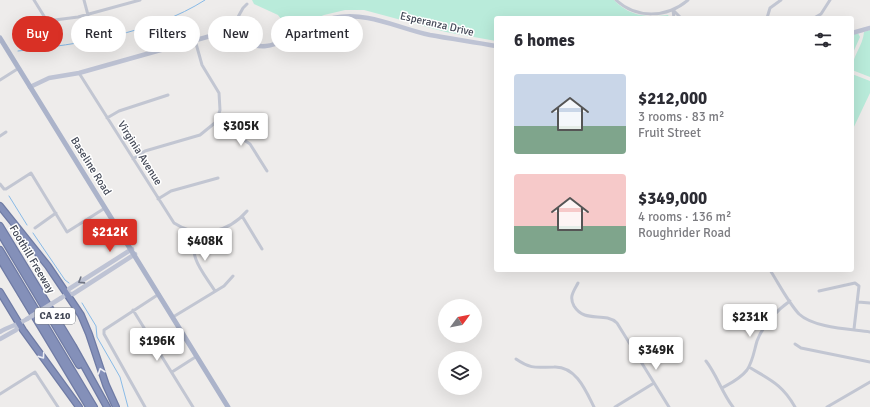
<!DOCTYPE html>
<meta charset="utf-8">
<style>
:root{--surface:#fff;--page:#f7f7f7;--text:#2b2b33;--muted:#7c7c81;--accent:#d93025}
body{margin:0;font-family:Signika,sans-serif;background:var(--page);color:var(--text);height:100vh;display:flex;flex-direction:column;font-size:15px;white-space:nowrap}
*{box-sizing:border-box;margin:0}
p{font-size:13px;color:var(--muted)}
.icon{flex:none;width:22px;height:22px;fill:none;stroke:currentColor;stroke-width:2;stroke-linecap:round;stroke-linejoin:round}
.map{position:relative;flex:1;overflow:hidden}
.details{position:absolute;left:494px;top:16px;width:360px;height:256px;display:flex;flex-direction:column;background:var(--surface);border-radius:4px;box-shadow:0 4px 16px #0002}
.details>*{flex:none}
.banner{position:absolute;left:12px;top:16px;width:380px;height:36px;display:flex;gap:8px}
.needle{width:26px;rotate:58deg}
.buttons{position:absolute;left:438px;top:299px;display:grid;gap:8px}
.buttons a{display:grid;place-items:center;width:44px;height:44px;border-radius:50%;background:var(--surface);box-shadow:0 4px 16px #0002;font-size:20px}
.price{position:absolute;translate:-50% -34px;padding:0 9px;border-radius:4px;background:#fff;color:#222;font-size:13px;line-height:26px;filter:drop-shadow(0 1px 2px #0008)}
.price::after{content:'';position:absolute;left:50%;top:24px;width:12px;height:9px;margin-left:-6px;background:inherit;clip-path:polygon(0 0,100% 0,50% 100%)}
.price.active{background:var(--accent);color:#fff}
ul{padding:0;list-style:none}
li{display:flex;align-items:center;gap:12px;height:100px;padding:0 20px}
li span{display:grid;place-items:center;flex:none;width:112px;height:80px;border-radius:4px;color:#555}
li>.icon{margin-inline-start:auto}
span .icon{width:48px;height:48px;fill:#fffc;stroke-width:1}
li b{font-size:17px}
h2{display:flex;justify-content:space-between;align-items:center;height:48px;padding:0 20px;font-size:17px}
.tag{padding:0 14px;border-radius:18px;background:var(--surface);box-shadow:0 4px 16px #0002;font-size:14px;line-height:36px}
.tag.active{background:var(--accent);color:#fff}
.map>svg:first-child{display:block}
</style>
<div class="map">
<svg width="870" height="407" viewBox="0 0 870 407">
<rect width="100%" height="100%" fill="#eeeceb"/>
<path fill="#b9ebda" d="M252,0H614C629,16 647,18 668,15L670,18H496V41L446,32L364,10H345L324,15L293,28L285,24L278,15L254,4Z
M870,30V77L852,70C852,56 863,46 864,32Z
M858,33L860,37L852,55V35Z
M852,74L870,81V93L852,131Z"/>
<g fill="none" stroke-linecap="round" stroke-linejoin="round">
<path stroke="#88bae7" stroke-width="1" d="M18,51C79,44 152,34 205,0
M9,196L27,225
M33,233L65,280L69,283
M82,303L96,326L97,337L120,377L128,407"/>
<g stroke="#6f7ba4" stroke-width="8">
<path id="motorway" d="M0,206L48,266L81,315L89,334L106,385L116,407
M0,226L73,346L107,407
M0,233L79,365
M0,250L94,407
M0,259L89,407
M0,292L23,330L79,407"/>
</g>
<path stroke="#c2c6d2" stroke-width="3" d="M34,0L47,21L78,17L140,0
M84,0L88,15
M616,0C636,19 667,18 688,0
M673,10L681,18
M673,10L674,18
M767,18L770,8L781,0
M814,18L821,14L830,0
M228,35L243,8L247,4
M79,73L174,223C199,239 228,233 247,211
M0,80L19,68
M107,118L119,111L168,95
M216,122L250,144L267,171
M0,136L6,132
M133,159L145,151L200,135L216,122L220,110L219,93L202,65L195,40
M0,184L4,189H6L31,173L67,232L105,208
M158,199L171,191L218,178
M242,216L262,249
M35,228L56,213
M194,232C190,260 201,269 215,291
M770,270C779,284 788,302 799,314C814,328 850,329 870,332
M578,283C573,292 569,297 574,306C585,324 604,311 617,323L669,407
M819,291L855,283L859,286L854,329
M858,302L870,303
M133,310L193,407
M173,317L224,286L233,276
M795,344L801,348L870,362
M516,359C532,370 537,367 554,367C576,366 586,391 594,407
M706,361C717,375 722,393 733,407
M749,367C770,380 782,384 795,407
M172,372L197,356
M722,388C731,383 740,379 747,370C753,361 754,351 757,341C763,325 777,310 790,301
M0,394L35,372L58,407
M145,407L104,334V330L159,294
M615,407L654,383
M827,407L870,382"/>
<path stroke="#bec3d4" stroke-width="4.5" d="M852,33L870,28
M30,87L49,78L79,73L214,35C233,32 247,48 266,46C290,43 309,22 333,18C368,11 397,28 430,35C452,39 474,42 496,46
M67,294L69,289L132,249
M61,298L67,294H73L135,254
M0,332C9,326 18,325 27,319
M0,339L16,330L19,324"/>
<path stroke="#abb3ca" stroke-width="5" d="M0,38L228,407"/>
<use href="#motorway" stroke="#8490b9" stroke-width="5.5"/>
<path stroke="#bec3d4" stroke-width="4.5" d="M27,319L61,298"/>
</g>
<defs><path id="oneway-chevron" d="M-2-3.5L2.5 0L-2 3.5" fill="none" stroke-width="1.6" stroke-linecap="round" stroke-linejoin="round"/></defs>
<use stroke="#6f7483" href="#oneway-chevron" transform="translate(81 281) rotate(148)"/>
<g stroke="#edeef4">
<use href="#oneway-chevron" transform="translate(42 356) rotate(55)"/>
<use href="#oneway-chevron" transform="translate(101 371) rotate(-109)"/>
</g>
<g text-anchor="middle" dominant-baseline="central" stroke-width="3" stroke-linejoin="round" paint-order="stroke">
<rect fill="#fff" stroke="#7c8089" stroke-width="1" x="35" y="308" width="40" height="16" rx="3"/>
<g font-size="10" font-weight="bold" fill="#444957">
<text x="55" y="316">CA 210</text>
</g>
<g font-size="11" fill="#444957" stroke="#fff">
<text transform="translate(437 24) rotate(13)">Esperanza Drive</text>
<text transform="translate(140 153) rotate(58)">Virginia Avenue</text>
<text transform="translate(91 166) rotate(58)">Baseline Road</text>
<text transform="translate(32 259) rotate(59)">Foothill Freeway</text>
</g>
</g>
</svg>
<div class="buttons">
<a><svg class="needle" viewBox="-14 -14 28 28"><path d="M0-13l5 13h-10z" fill="#e53935"/><path d="M0 13l5-13h-10z" fill="#7c7c81"/></svg></a>
<a><svg class="icon" aria-label="layers" viewBox="0 0 24 24"><path d="M12 4l9 5-9 5-9-5zM3 14l9 5 9-5"/></svg></a>
</div>
<b class="price" style="left:241px;top:147px">$305K</b>
<b class="price active" style="left:110px;top:253px">$212K</b>
<b class="price" style="left:205px;top:262px">$408K</b>
<b class="price" style="left:750px;top:338px">$231K</b>
<b class="price" style="left:157px;top:362px">$196K</b>
<b class="price" style="left:656px;top:371px">$349K</b>
<div class="banner">
<a class="tag active">Buy</a>
<a class="tag">Rent</a>
<a class="tag">Filters</a>
<a class="tag">New</a>
<a class="tag">Apartment</a>
</div>
<section class="details">
<h2>6 homes<svg class="icon" aria-label="filters" viewBox="0 0 24 24"><path d="M4 7h16M4 17h16"/><circle cx="9" cy="7" r="2"/><circle cx="15" cy="17" r="2"/></svg></h2>
<ul>
<li><span style="background:linear-gradient(#c9d6e8 65%,#7fa58c 0)"><svg class="icon" aria-label="home" viewBox="0 0 24 24"><path d="M3 11l9-7 9 7M6 9v11h12V9"/></svg></span><div><b>$212,000</b><p>3 rooms · 83 m²</p><p>Fruit Street</p></div></li>
<li><span style="background:linear-gradient(#f6c9c9 65%,#7fa58c 0)"><svg class="icon" aria-label="home" viewBox="0 0 24 24"><path d="M3 11l9-7 9 7M6 9v11h12V9"/></svg></span><div><b>$349,000</b><p>4 rooms · 136 m²</p><p>Roughrider Road</p></div></li>
</ul>
</section>
</div>
